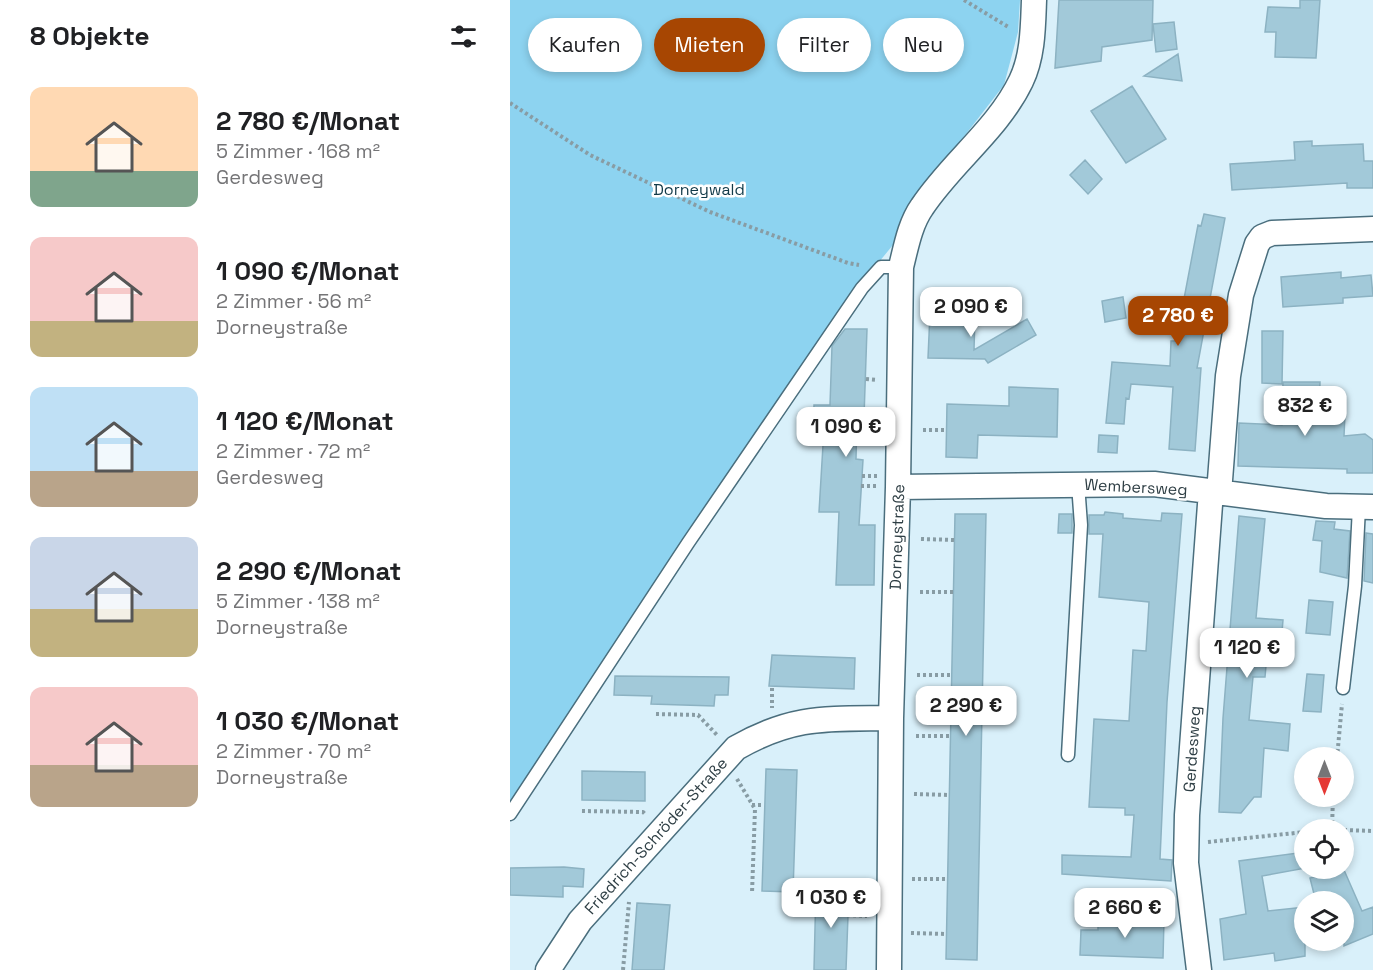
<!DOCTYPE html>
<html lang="de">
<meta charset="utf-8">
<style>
:root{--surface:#fff;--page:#f6f6f6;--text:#202124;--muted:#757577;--accent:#a74602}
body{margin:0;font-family:"Space Grotesk",sans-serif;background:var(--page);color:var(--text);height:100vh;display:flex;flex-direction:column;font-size:22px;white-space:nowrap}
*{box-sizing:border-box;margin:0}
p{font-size:20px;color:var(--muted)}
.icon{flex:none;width:33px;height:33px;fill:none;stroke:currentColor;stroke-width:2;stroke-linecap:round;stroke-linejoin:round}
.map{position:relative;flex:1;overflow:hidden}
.details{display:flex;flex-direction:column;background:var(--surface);width:510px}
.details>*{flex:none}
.guide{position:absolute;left:18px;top:18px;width:570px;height:54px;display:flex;gap:12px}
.needle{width:39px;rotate:180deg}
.tools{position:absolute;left:784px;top:747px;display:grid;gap:12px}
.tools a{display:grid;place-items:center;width:60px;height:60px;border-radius:50%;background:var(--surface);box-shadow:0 3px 9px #0003;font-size:30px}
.price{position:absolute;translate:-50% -51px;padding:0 14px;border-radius:12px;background:#fff;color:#222;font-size:20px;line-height:39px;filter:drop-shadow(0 2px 3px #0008)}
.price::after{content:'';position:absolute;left:50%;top:36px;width:18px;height:14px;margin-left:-9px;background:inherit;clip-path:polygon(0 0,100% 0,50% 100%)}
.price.active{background:var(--accent);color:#fff}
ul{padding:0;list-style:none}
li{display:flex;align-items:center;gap:18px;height:150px;padding:0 30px}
li span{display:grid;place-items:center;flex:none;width:168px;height:120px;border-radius:12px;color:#555}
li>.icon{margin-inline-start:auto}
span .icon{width:72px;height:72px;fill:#fffc;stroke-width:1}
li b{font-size:26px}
h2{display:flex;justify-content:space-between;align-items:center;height:72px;padding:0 30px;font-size:26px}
.tag{padding:0 21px;border-radius:27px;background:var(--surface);box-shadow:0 3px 9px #0003;font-size:21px;line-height:54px}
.tag.active{background:var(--accent);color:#fff}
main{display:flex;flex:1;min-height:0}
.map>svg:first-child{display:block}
</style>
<main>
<section class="details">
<h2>8 Objekte<svg class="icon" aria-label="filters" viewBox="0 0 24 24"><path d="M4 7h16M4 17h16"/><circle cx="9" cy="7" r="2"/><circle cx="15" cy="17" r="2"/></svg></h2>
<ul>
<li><span style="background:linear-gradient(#ffd9b3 70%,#7fa58c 0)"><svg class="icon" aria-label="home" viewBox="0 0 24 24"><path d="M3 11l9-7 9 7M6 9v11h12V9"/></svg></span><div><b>2 780 €/Monat</b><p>5 Zimmer · 168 m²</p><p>Gerdesweg</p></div></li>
<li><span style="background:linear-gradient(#f6c9c9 70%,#c2b280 0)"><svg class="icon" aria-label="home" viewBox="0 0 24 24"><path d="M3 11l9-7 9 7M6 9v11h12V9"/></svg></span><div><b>1 090 €/Monat</b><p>2 Zimmer · 56 m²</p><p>Dorneystraße</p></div></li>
<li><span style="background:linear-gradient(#bfe0f5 70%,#b9a48a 0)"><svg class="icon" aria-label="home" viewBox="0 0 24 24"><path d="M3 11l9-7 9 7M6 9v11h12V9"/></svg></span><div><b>1 120 €/Monat</b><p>2 Zimmer · 72 m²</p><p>Gerdesweg</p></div></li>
<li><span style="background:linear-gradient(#c9d6e8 60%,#c2b280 0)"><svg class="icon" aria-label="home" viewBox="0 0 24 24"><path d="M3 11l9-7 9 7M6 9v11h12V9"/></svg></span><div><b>2 290 €/Monat</b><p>5 Zimmer · 138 m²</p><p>Dorneystraße</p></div></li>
<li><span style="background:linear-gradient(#f6c9c9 65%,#b9a48a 0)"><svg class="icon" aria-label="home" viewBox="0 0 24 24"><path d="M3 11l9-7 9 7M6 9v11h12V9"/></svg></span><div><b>1 030 €/Monat</b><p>2 Zimmer · 70 m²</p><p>Dorneystraße</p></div></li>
</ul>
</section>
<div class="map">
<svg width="863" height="970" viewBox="0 0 863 970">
<rect width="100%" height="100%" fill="#d9f0fa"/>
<path fill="#8dd3f0" d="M0,0H510L508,32L494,85L418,183L387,240L369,262L0,809Z"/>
<path fill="#a2c9d9" stroke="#8cb2c2" stroke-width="1.5" d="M549,0H643L642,40L592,47L591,61L545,68Z
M790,0H810L806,58L765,57L766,32H755L758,7L790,8Z
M664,22L667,49L646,52L643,24Z
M668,54L672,81L634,76Z
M622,86L656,139L616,163L581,111Z
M802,141V146L853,144L854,161H863V188H837V183L722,190L720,164L785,160L784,142Z
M575,160L592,179L578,194L560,175Z
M694,214L715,218L687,368H691L685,451L659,449L663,387L621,384L619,399L616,398L614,424L596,423L602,362L660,366L661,341H666L688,225L691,226Z
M831,272V278L861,275L863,296L833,298V303L773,307L771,277Z
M613,297L616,318L595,322L592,301Z
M420,313L465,315L464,350L517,319L526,335L478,363L475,359L418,358Z
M335,329H357L354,417H347L346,459L353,460L349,525H365L364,585H326L329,512H309L313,445H303L304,405H320L322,346Z
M752,331H773L772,384L752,383Z
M773,382H810L809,413L835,414L834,436L855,434L863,440V473H837V469L728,466L729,423L772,425Z
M499,387L548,389L547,437L468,435L467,458L436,457L437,404L499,406Z
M589,435L608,436L607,453L588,452Z
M595,512L613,514V518L651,521L652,513L672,514L657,702L650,859L662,860L661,881L552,874V855L621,857L624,815H615V808L579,807L584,719L619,721L623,650L636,651L639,602L589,597L593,534H579V515H594Z
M445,514H476L467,960L436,959Z
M549,514H562V533H548Z
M729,516L755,519L746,618L773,620L771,644L758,643L755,677H743L739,720L780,724L778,751L754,748L751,797H744L731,813L709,812L713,718Z
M806,521L825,522L824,529L840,531L837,578L810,572L812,541L803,540Z
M856,533L863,534V583L854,581Z
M799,600L823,602L820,635L796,633Z
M262,655L345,658L344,689L259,686Z
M797,674L814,675L811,712L793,711Z
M105,676L219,677L218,695H205L204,706L141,704L142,696L104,695Z
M256,769L287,770L283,892L252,891Z
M72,771L135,772V801L72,800Z
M795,852L796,868L752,876L758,911L795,907V956L765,961L764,953L714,960L710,919L736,914L729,861Z
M54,867L74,869L73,887L53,886V897L0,895V868Z
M834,870L852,911L863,907V934L834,946V902H806L800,878Z
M306,887L339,889L336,970H304Z
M127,903L160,905L154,970H122Z
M588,919L654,920L653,958L570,955L571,930H588Z"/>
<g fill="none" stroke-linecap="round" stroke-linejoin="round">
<g stroke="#4a6e7d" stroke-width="15">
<path id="lane" d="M833,688L845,586L849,507
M558,755L571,525L568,484
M0,814L178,543L352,288L371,267H391"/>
</g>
<g stroke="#4a6e7d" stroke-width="27">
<path id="street" d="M388,487L644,484L816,506L863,507
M709,493L718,376L731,295L747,244L752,237L762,233L863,229
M38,970L70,921L226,748C284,715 317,719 381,718
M379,970L381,718L388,487L391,267C396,247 400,224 412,207C441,163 488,129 511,81C523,56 523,27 524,0
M689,970L676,863L677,815L701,491"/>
</g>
<path stroke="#889ca4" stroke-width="4" stroke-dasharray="3 3" stroke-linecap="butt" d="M454,0L500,28
M0,103L80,155L200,212L338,263L349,265
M356,379L367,380
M413,430H437
M352,476H367
M351,486H367
M411,539L445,540
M410,592H444
M407,675H442
M262,688V708
M146,714L188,715L207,735
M406,736H441
M827,758L832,704
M227,779L245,809L242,893
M404,794L439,795
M242,805H253
M72,811L133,812L136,815
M822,829L823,796
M814,830H830
M834,830L863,831
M698,842L795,832
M402,879H437
M337,915L357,916
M401,933L436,934
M113,970L119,902"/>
<use href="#lane" stroke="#fff" stroke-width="12"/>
<use href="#street" stroke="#fff" stroke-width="24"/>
</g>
<g text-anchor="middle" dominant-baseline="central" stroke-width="5" stroke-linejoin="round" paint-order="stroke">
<g font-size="16" fill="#113a49" stroke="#fff">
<text x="189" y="189">Dorneywald</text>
</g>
<g font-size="16" fill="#2e3e44" stroke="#fff">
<text transform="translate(626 487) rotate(3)">Wembersweg</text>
<text transform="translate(387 537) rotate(-88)">Dorneystraße</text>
<text transform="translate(682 749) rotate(-86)">Gerdesweg</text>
<text transform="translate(146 836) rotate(-48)">Friedrich-Schröder-Straße</text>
</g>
</g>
</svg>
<div class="tools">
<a><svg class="needle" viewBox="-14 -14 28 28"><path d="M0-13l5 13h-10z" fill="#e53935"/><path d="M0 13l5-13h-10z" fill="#757577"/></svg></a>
<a><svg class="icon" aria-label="locate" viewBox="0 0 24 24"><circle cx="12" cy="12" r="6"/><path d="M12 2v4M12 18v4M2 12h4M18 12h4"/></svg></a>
<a><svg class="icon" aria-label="layers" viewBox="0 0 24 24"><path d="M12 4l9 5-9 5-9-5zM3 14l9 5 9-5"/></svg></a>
</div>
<b class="price" style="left:461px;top:338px">2 090 €</b>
<b class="price active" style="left:668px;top:347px">2 780 €</b>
<b class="price" style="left:795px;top:437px">832 €</b>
<b class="price" style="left:336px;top:458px">1 090 €</b>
<b class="price" style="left:737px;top:679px">1 120 €</b>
<b class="price" style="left:456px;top:737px">2 290 €</b>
<b class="price" style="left:321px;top:929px">1 030 €</b>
<b class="price" style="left:615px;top:939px">2 660 €</b>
<div class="guide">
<a class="tag">Kaufen</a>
<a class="tag active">Mieten</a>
<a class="tag">Filter</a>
<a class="tag">Neu</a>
</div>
</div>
</main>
